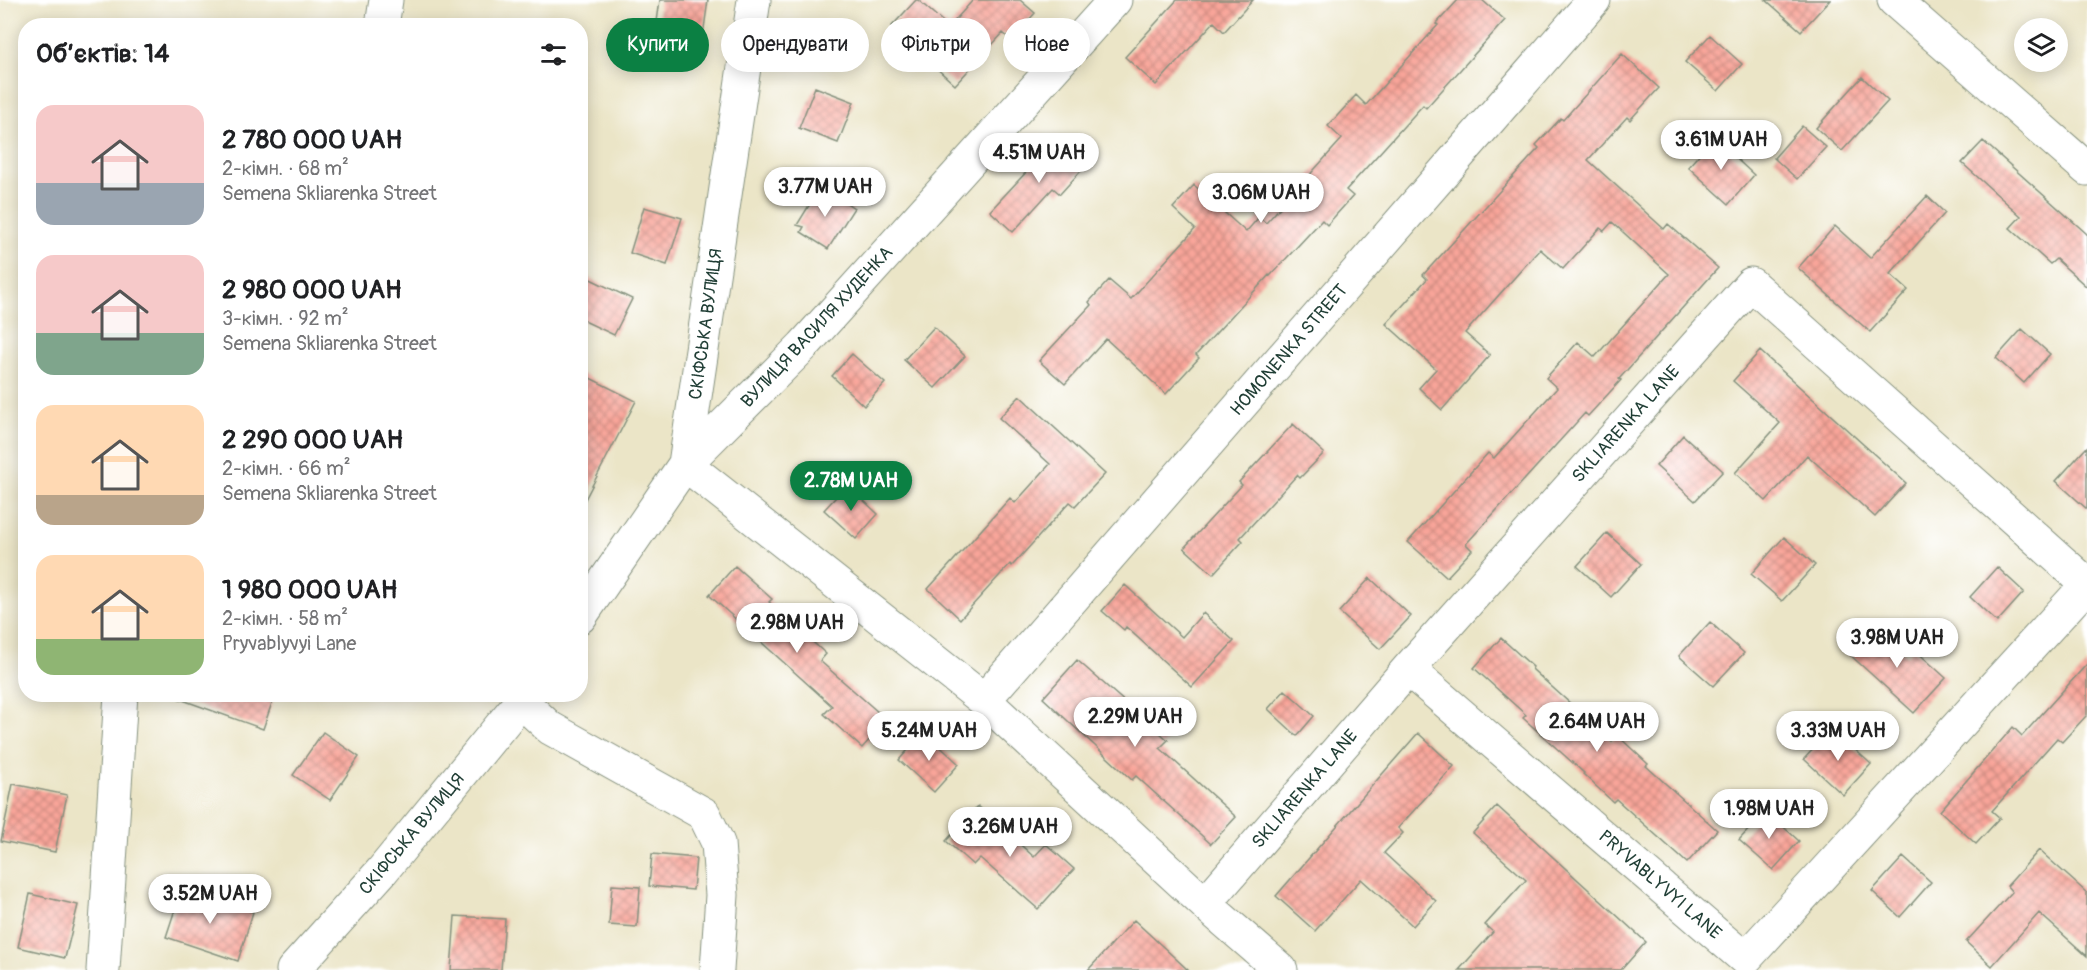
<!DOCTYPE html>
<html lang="uk">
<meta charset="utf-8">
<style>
:root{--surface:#fff;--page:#f6f6f6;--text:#202124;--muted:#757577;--accent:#0b8043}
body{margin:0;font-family:Pangolin,sans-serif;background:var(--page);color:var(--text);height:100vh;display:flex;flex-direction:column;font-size:22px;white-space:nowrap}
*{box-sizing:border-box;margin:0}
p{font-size:20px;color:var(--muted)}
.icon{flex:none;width:33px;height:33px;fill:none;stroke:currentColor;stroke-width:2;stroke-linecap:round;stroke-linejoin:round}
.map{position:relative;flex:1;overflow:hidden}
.sheet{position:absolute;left:18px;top:18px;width:570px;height:684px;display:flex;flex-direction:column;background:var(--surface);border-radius:24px;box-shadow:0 3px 15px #0003}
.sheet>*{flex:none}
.top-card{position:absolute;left:606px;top:18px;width:570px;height:54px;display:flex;gap:12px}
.tools{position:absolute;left:2014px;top:18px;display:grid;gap:12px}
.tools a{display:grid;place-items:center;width:54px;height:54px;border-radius:50%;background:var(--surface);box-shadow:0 3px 15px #0003;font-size:30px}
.price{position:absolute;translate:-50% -51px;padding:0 14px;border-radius:21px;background:#fff;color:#222;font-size:20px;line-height:39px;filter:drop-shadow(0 2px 3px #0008)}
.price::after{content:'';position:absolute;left:50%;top:36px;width:18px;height:14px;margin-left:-9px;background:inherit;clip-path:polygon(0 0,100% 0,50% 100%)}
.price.selected{background:var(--accent);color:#fff}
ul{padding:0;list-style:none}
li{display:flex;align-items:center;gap:18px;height:150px;padding:0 18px}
li span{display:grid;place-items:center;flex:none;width:168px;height:120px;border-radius:18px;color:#555}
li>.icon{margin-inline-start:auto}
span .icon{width:72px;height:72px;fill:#fffc;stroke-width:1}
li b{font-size:26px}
h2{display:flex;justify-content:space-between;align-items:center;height:72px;padding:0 18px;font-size:26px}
.pill{padding:0 21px;border-radius:27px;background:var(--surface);box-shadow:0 3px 15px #0003;font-size:21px;line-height:54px}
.pill.selected{background:var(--accent);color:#fff}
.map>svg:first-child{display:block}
</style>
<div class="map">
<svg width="2087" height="970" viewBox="0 0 2087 970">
<defs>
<pattern id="building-cross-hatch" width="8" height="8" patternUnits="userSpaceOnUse" patternTransform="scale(1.5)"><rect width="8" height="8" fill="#f9a59a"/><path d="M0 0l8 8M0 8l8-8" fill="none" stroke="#c9887e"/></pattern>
</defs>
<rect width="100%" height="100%" fill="#fff"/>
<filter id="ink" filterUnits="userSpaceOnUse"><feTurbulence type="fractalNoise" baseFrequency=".0167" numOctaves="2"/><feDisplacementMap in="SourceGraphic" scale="12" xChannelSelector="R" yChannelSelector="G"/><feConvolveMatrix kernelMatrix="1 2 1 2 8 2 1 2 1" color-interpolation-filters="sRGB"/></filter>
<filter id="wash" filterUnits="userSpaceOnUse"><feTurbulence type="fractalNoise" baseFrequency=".008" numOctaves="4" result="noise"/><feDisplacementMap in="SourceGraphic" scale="24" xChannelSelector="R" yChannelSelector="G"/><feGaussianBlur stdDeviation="1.35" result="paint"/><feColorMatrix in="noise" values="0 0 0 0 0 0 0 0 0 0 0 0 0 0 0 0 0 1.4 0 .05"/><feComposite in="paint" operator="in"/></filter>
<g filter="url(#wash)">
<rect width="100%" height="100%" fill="#ebe5c7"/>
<g id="blocks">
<path fill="url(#building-cross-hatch)" d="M660,0H708L702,43L655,36Z
M916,0H918L949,27L973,0H1020L1035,13L1011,40L1003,33L955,85L891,27Z
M1177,0H1253L1224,32L1214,22L1156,85L1125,57Z
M1458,0H1482L1505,20L1426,108L1423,105L1346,190L1353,196L1327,225L1322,220L1270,276L1269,275L1196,355L1199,358L1166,394L1106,339L1065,384L1039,361L1091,305L1089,302L1109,280L1131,299L1195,229L1173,208L1194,185L1246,232L1259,217L1266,223L1342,139L1328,126L1356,95L1366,105L1438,25L1436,24Z
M1766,0H1830L1801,31Z
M1710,35L1742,64L1718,91L1685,62Z
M1622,54L1659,88L1630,120L1627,117L1588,160L1664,229L1668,224L1718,268L1619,379L1621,380L1588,416L1585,413L1466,544L1472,550L1447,577L1408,542L1488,453L1494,458L1557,388L1546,378L1578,342L1595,357L1669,274L1612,222L1604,231L1600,228L1563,269L1540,249L1465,333L1490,355L1442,410L1419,388L1436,369L1386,324L1427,279L1423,275L1539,148L1536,145L1561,118L1563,120Z
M1862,77L1888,101L1842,151L1816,128Z
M815,87L854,102L838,143L799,128Z
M1802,126L1826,147L1797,179L1774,158Z
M1059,137L1088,163L1060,194L1053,188L1013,232L990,211Z
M1714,138L1754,175L1729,204L1688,167Z
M1983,141L2087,234V287L2056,259L2050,264L2010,228L2021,216L1962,163Z
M821,186L854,208L828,249L801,232L804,227L797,225Z
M1927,196L1945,213L1890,274L1908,290L1870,332L1798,268L1835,226L1870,258Z
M644,207L682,218L667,265L630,253Z
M580,274L632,299L614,335L580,319Z
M934,327L965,356L935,388L904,360Z
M2022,329L2050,354L2024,383L1996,358Z
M1760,351L1906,483L1875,517L1807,455L1766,501L1735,473L1780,423L1733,381Z
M852,354L885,383L864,406L832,376Z
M580,373L636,401L580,509Z
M1020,396L1105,474L1075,506L1070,502L1012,566L1010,564L960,619L928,589L1010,498L1015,503L1050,464L999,418Z
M1293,424L1324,453L1300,478L1297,475L1240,538L1243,541L1213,574L1184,548L1242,485L1239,482Z
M1683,435L1723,471L1695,501L1656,466Z
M2087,447V509L2056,481Z
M847,485L878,514L856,539L824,510Z
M1607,533L1641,564L1611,597L1577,566Z
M1784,537L1815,565L1782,601L1751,574Z
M735,566L772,599L769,602L826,654L820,661L887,720L862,748L824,714L832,706L709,595Z
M1997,567L2024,592L1997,622L1970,597Z
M1370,578L1411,616L1380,649L1339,612Z
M1125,585L1182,637L1203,613L1234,641L1192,687L1126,627L1124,630L1102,611Z
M1710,622L1744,653L1713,686L1679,656Z
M1873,626L1907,656L1914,649L1946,678L1914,713L1848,653Z
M1501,638L1533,667L1532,669L1612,741L1617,735L1648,764L1646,766L1717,830L1687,863L1616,799L1613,802L1583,774L1584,773L1523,718L1526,715L1474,668Z
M1077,660L1168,740L1160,748L1236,817L1211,844L1136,776L1132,780L1043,698Z
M2087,664V715L2062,742L2057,738L1992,811L2000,818L1976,844L1940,811L2013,727L2022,736Z
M1285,690L1314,716L1297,736L1268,709Z
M177,694H275L263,729L177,698Z
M1832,729L1871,764L1843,795L1804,759Z
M323,732L359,757L330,800L293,775Z
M924,732L959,764L934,792L899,760Z
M1418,733L1454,766L1398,828L1403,833L1384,853L1436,901L1413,926L1361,879L1315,931L1276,896Z
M13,784L67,795L55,852L1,841Z
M978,806L1034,857L1046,844L1074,869L1038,909L980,858L973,865L946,841Z
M1497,806L1646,942L1621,970H1459L1493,932L1485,925L1526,880L1473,833Z
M1766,811L1799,841L1773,870L1739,840Z
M2039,850L2087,893V956L2039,913L1992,966L1966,942L2012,892L2007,886Z
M652,854L696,858L693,890L649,886Z
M1903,857L1931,882L1900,917L1872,891Z
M612,885L640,887L637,927L609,925Z
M182,888L207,902L210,898L253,912L238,961L166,937Z
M30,894L78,905L65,958L18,947Z
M455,916L505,919L501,970H451Z
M1134,920L1188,970H1088Z"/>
</g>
</g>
<g filter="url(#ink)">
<use href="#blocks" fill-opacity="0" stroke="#85917e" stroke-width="1.5"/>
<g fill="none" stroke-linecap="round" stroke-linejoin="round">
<g stroke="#85917e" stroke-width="35">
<path id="minor" d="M1894,0L2087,169
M382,26L386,0
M685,464L984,700L1205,904L1281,970
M685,464L803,346L1115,0
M580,617L685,464L754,0
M1408,669L1745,959L2087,585
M984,700L1594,0
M522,702L550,728L704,814L718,843L722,895L717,970
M1205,904L1408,669L1751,284L2087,584
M103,970L121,694
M293,970L382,871L527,694"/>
</g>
<use href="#minor" stroke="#fff" stroke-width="33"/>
</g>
</g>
<g text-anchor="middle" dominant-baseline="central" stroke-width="4.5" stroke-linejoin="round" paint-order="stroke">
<g font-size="18" fill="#1f3d34" stroke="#fff">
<text transform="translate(706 324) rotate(-82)">СКІФСЬКА ВУЛИЦЯ</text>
<text transform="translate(817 327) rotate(-47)">ВУЛИЦЯ ВАСИЛЯ ХУДЕНКА</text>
<text transform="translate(1289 350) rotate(-49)">HOMONENKA STREET</text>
<text transform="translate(1626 424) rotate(-48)">SKLIARENKA LANE</text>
<text transform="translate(1305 789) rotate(-49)">SKLIARENKA LANE</text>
<text transform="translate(412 834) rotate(-50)">СКІФСЬКА ВУЛИЦЯ</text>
<text transform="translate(1660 885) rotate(41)">PRYVABLYVYI LANE</text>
</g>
</g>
</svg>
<div class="tools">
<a><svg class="icon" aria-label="layers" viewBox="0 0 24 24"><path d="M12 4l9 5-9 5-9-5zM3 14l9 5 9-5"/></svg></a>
</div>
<b class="price" style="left:1721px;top:171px">3.61M UAH</b>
<b class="price" style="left:1039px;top:184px">4.51M UAH</b>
<b class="price" style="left:825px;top:218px">3.77M UAH</b>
<b class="price" style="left:1261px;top:224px">3.06M UAH</b>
<b class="price selected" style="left:851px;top:512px">2.78M UAH</b>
<b class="price" style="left:797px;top:654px">2.98M UAH</b>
<b class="price" style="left:1897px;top:669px">3.98M UAH</b>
<b class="price" style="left:1135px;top:748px">2.29M UAH</b>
<b class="price" style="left:1597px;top:753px">2.64M UAH</b>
<b class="price" style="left:929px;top:762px">5.24M UAH</b>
<b class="price" style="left:1838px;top:762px">3.33M UAH</b>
<b class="price" style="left:1769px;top:840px">1.98M UAH</b>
<b class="price" style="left:1010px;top:858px">3.26M UAH</b>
<b class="price" style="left:210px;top:925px">3.52M UAH</b>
<div class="top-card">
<a class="pill selected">Купити</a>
<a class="pill">Орендувати</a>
<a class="pill">Фільтри</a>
<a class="pill">Нове</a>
</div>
<section class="sheet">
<h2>Об’єктів: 14<svg class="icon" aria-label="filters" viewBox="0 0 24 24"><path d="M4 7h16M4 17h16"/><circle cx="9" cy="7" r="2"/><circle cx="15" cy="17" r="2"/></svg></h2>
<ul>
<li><span style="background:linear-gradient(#f6c9c9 65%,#9aa5b1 0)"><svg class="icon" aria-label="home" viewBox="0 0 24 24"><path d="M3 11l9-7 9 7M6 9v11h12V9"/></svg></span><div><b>2 780 000 UAH</b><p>2-кімн. · 68 m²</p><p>Semena Skliarenka Street</p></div></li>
<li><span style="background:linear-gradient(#f6c9c9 65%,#7fa58c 0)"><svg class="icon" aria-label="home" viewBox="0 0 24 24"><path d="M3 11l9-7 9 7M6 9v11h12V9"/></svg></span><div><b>2 980 000 UAH</b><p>3-кімн. · 92 m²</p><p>Semena Skliarenka Street</p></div></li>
<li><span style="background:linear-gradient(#ffd9b3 75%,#b9a48a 0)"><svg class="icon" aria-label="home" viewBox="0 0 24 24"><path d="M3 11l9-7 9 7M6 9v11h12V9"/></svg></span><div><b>2 290 000 UAH</b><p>2-кімн. · 66 m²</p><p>Semena Skliarenka Street</p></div></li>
<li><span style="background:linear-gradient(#ffd9b3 70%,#8fb573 0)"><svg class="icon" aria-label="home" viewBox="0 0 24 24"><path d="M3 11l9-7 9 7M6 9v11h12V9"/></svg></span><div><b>1 980 000 UAH</b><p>2-кімн. · 58 m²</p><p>Pryvablyvyi Lane</p></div></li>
</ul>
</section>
</div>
